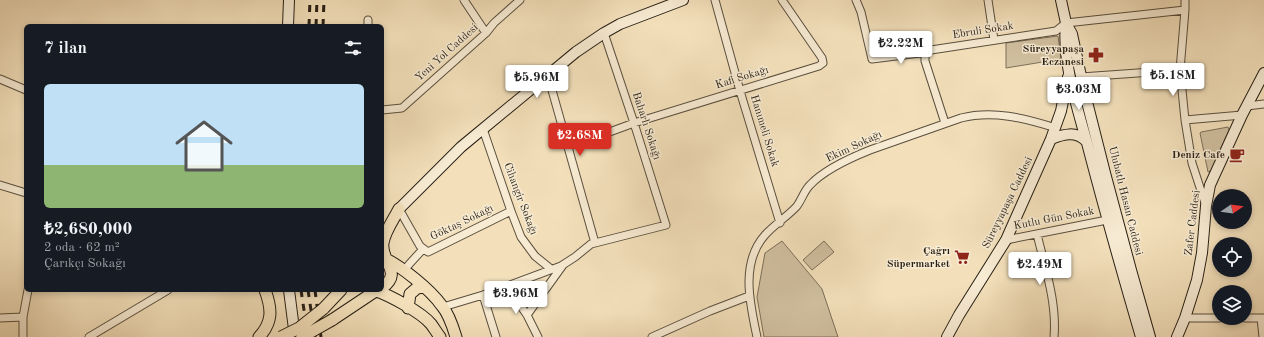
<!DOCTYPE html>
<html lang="tr">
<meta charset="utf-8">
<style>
:root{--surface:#171b24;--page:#242831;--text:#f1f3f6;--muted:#9ea1a6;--line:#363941;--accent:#d93025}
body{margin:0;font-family:"Old Standard TT",serif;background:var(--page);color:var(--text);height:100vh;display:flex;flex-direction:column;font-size:15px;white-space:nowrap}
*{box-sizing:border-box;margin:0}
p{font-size:13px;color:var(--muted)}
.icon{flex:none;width:22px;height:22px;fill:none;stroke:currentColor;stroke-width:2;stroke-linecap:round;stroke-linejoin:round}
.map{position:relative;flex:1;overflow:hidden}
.sheet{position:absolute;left:24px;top:24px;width:360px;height:268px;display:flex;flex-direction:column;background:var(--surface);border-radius:6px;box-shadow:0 2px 6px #0003}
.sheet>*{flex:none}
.needle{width:26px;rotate:77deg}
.buttons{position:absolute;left:1212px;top:189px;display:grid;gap:8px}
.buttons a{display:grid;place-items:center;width:40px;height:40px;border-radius:50%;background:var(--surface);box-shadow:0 2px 6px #0003;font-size:20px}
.price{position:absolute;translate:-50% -34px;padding:0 9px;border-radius:4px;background:#fff;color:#222;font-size:13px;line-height:26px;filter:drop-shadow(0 1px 2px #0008)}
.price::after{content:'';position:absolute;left:50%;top:24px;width:12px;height:9px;margin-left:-6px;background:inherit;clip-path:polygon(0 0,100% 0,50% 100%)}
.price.active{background:var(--accent);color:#fff}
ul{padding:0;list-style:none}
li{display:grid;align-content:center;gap:8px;height:212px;padding:0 20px}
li+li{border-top:1px solid var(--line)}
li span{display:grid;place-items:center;height:124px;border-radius:6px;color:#555}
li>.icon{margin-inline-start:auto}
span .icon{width:72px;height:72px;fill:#fffc;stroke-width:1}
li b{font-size:17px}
h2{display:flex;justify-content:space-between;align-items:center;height:48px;padding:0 20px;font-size:17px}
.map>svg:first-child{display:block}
</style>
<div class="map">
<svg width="1264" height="337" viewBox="0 0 1264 337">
<rect width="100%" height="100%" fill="#f3e0bb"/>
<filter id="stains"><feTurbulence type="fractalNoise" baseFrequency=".005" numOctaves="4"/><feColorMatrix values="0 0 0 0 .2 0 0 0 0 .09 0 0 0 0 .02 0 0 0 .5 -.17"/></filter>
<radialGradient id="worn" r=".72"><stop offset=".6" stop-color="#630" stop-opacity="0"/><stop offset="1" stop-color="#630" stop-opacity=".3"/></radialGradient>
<path fill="#d0bf9f" stroke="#7c6f5a" d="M1058,36L1061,59L1006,68V43Z
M1228,127L1229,130L1211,171L1208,172L1200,133L1201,132Z
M782,241L822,289L838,337H764L757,297L765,253Z
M824,241L834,252L812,270L803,260Z"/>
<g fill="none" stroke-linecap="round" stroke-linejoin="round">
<g stroke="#5a4f3e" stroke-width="9">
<path id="street" d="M464,0L486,33
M715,0L740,91L780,223
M856,0L861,12L872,59L928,52
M988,0L994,40
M1185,0V10L1180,70L1185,120L1242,115
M368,26V20
M548,76L595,243
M1081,77L1180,70
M0,79L26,90
M1247,106L1264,104
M382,110L402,108L486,33L494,23L520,0
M1185,120L1192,163L1205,203
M945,123L925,61V54L931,50L1056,31L1066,23L1185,10
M483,129L511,211L521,237L535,256L551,269
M596,137L634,123L819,66L823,63L822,58L782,0
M0,185L26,193
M399,209L420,246L428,252L511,211
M1037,234C1045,268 1057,302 1054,337
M1006,240L1107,220
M403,271L423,249
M507,286L527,315L538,337
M483,295L496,337
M443,307L483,295L561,266L575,257L591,244L666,225L634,123L604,33
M527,315L563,265
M0,318L23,317
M1185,318H1219
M1245,318H1264
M1261,318L1263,337
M23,337V317L28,290
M89,337L168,290
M652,337L710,311L749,296
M757,337C750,304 740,263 765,235C775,224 788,216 797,206C802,199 804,191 810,185C825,169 850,158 870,150L961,118C993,110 1024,118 1056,128"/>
</g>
<g stroke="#271f14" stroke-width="12">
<path id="secondary" d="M1061,0L1066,23L1072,34L1084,90L1105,173L1131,270L1150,337
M1066,23C1062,62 1077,106 1087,143C1104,208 1122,272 1141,337
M288,26L289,0
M1051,139C1064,134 1076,131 1086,141
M399,209L461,147L576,52L604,33L620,24L683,0
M289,290L295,337
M947,337L959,315L1006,240L1051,139L1061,111L1068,77
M1177,337L1185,318L1197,280L1202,253L1206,206L1210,185L1242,115L1264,73"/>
</g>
<g stroke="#271f14" stroke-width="13">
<path id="primary" d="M382,257C401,266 430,289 442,306C449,314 453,327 456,337
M382,288C404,272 380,262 383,243C385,231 394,219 399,209
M374,290C389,295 421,312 431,324C434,328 437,333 440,337
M408,308L410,294L417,288L424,287
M323,309L341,290
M332,320L377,290
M259,337C273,322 272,309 265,290"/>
</g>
<use href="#street" stroke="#f7ebd3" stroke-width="7"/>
<use href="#secondary" stroke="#f7ebd3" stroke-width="10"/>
<use href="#primary" stroke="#f3e0bb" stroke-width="11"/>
<path stroke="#271f14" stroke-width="3" stroke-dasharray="7 7" stroke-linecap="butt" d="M309,26L310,0
M316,26L317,0
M323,26L324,0
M301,290L308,337
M308,290L315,337
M315,290L321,337"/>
<g stroke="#271f14" stroke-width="13" stroke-linecap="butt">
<path id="primary-bridge" d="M281,337L299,328L323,309
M302,337L332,320"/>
</g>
<use href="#primary-bridge" stroke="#f3e0bb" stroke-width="11"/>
</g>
<defs>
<g id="pharmacy-bare" transform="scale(1.2)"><path d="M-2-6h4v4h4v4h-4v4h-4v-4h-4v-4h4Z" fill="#8f2418" stroke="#f7ebd3" stroke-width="2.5" paint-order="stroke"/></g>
<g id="cafe-bare" transform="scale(1.2)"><path d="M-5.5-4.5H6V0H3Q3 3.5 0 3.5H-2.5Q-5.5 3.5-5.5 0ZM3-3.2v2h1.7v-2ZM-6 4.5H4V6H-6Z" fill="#8f2418" stroke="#f7ebd3" stroke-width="2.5" paint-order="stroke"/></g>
<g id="supermarket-bare" transform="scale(1.2)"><path d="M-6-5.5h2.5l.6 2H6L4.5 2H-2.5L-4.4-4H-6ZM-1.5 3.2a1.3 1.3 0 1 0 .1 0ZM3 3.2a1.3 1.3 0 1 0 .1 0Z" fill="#8f2418" stroke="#f7ebd3" stroke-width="2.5" paint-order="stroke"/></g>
</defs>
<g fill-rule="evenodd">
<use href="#pharmacy-bare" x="1096" y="55"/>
<use href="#cafe-bare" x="1237" y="155"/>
<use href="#supermarket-bare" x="962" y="257"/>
</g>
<g text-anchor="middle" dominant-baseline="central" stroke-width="3" stroke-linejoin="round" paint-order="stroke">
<g font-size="11" fill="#271f14" stroke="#f7ebd3">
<text transform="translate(983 31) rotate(-9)">Ebruli Sokak</text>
<text transform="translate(447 53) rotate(-42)">Yeni Yol Caddesi</text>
<text transform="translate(742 78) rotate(-17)">Kafi Sokağı</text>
<text transform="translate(646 126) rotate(72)">Baharlı Sokağı</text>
<text transform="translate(764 131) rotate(73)">Hanımeli Sokak</text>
<text transform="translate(854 147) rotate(-25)">Ekim Sokağı</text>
<text transform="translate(520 199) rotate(69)">Cihangir Sokağı</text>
<text transform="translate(1125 201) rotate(76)">Ulubatlı Hasan Caddesi</text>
<text transform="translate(1008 203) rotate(-64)">Süreyyapaşa Caddesi</text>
<text transform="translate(1054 219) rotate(-11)">Kutlu Gün Sokak</text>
<text transform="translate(462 223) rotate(-26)">Göktaş Sokağı</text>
<text transform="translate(1193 223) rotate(-83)">Zafer Caddesi</text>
</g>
<g font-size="11" font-weight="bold" fill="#271f14" stroke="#f7ebd3" text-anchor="end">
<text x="1084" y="49">Süreyyapaşa<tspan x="1084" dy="13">Eczanesi</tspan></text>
<text x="1225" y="155">Deniz Cafe</text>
<text x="950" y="251">Çağrı<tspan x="950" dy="13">Süpermarket</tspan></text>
</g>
</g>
<rect width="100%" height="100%" filter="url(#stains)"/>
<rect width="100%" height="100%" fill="url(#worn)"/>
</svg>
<div class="buttons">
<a><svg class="needle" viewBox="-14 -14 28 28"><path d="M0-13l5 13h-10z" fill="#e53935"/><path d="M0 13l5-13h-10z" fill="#9ea1a6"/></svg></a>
<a><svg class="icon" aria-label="locate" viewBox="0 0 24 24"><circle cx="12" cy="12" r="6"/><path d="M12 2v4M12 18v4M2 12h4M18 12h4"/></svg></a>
<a><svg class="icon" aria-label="layers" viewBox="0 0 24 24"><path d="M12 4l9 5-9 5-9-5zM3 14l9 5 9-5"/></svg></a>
</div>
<b class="price" style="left:901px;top:65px">₺2.22M</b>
<b class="price" style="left:1173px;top:97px">₺5.18M</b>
<b class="price" style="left:537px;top:99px">₺5.96M</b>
<b class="price" style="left:1079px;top:111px">₺3.03M</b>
<b class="price active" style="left:580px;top:157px">₺2.68M</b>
<b class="price" style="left:1040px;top:286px">₺2.49M</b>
<b class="price" style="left:516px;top:315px">₺3.96M</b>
<section class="sheet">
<h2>7 ilan<svg class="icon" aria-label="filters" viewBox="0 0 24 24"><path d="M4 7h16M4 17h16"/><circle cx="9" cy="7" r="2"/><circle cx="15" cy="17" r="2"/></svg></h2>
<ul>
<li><span style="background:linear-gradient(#bfe0f5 65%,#8fb573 0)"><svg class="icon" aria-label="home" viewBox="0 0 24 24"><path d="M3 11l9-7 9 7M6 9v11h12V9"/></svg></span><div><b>₺2,680,000</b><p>2 oda · 62 m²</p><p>Çarıkçı Sokağı</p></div></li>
</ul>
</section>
</div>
